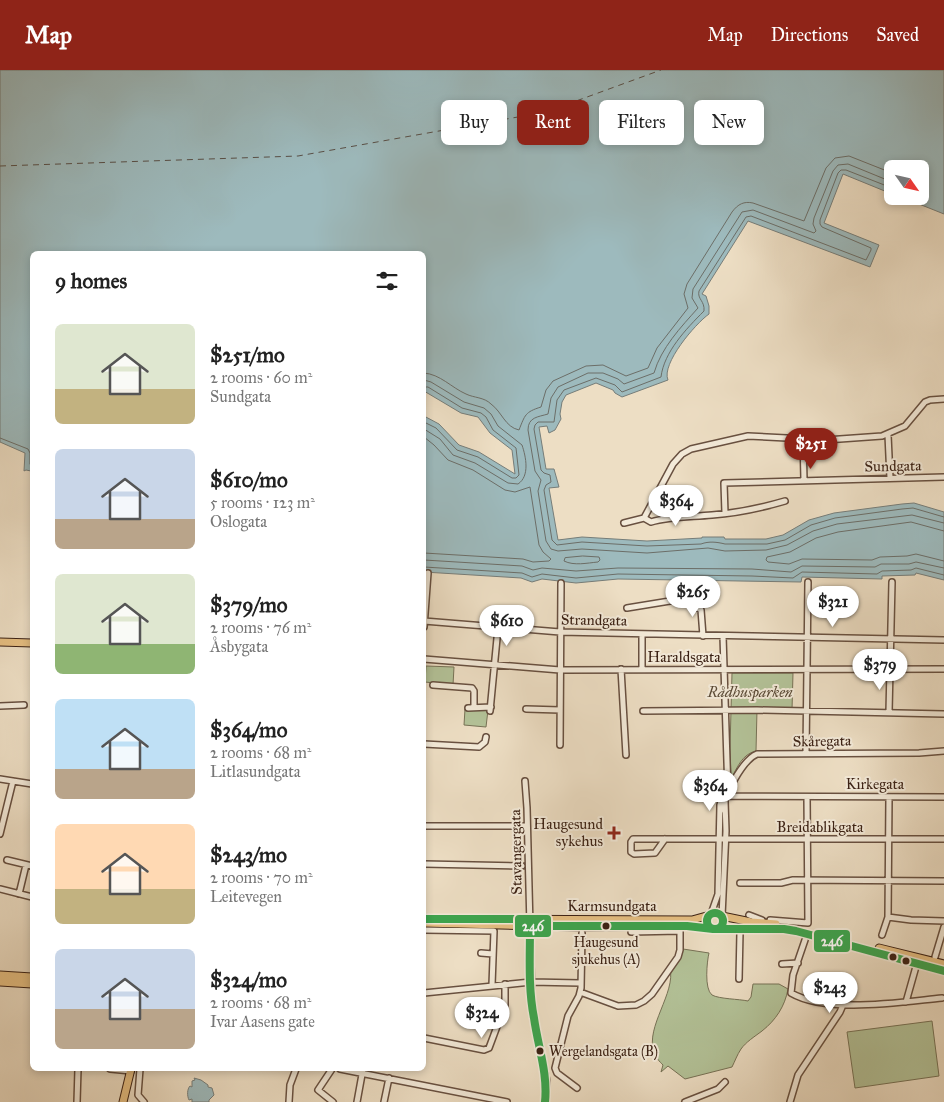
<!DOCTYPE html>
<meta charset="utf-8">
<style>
:root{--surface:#fff;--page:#f2f2f2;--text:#222;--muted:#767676;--accent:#8f2418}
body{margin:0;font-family:"IM FELL Great Primer",serif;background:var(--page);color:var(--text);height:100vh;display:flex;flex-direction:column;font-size:19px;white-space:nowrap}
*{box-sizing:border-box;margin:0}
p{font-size:16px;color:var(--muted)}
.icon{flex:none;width:28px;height:28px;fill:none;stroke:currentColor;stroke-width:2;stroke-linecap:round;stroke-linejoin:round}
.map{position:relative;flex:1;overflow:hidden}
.sheet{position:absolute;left:30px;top:181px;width:396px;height:820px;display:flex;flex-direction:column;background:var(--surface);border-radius:8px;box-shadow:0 2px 8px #0003}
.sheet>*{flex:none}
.banner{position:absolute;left:441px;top:30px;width:428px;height:45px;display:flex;gap:10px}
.needle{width:32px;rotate:124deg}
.fabs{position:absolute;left:884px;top:90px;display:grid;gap:10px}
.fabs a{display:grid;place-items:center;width:45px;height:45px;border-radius:8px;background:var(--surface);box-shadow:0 2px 8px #0003;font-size:25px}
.price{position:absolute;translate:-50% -42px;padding:0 11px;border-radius:18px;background:#fff;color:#222;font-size:16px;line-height:32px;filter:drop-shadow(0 1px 2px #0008)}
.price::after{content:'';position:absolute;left:50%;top:30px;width:15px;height:11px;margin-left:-8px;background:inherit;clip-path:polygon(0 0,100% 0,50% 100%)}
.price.on{background:var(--accent);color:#fff}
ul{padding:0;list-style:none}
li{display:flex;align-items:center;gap:15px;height:125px;padding:0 25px}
li span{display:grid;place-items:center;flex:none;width:140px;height:100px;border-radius:8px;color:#555}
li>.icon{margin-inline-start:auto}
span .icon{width:60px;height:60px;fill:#fffc;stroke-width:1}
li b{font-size:21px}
h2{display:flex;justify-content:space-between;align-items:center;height:60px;padding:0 25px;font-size:21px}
.chip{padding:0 18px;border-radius:8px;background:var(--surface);box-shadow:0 2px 8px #0003;font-size:18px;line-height:45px}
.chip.on{background:var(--accent);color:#fff}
header{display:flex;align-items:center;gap:30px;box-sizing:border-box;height:70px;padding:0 25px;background:var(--accent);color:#fff}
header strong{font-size:24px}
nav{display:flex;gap:28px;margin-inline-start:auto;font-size:18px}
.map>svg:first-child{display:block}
</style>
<header>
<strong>Map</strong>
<nav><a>Map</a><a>Directions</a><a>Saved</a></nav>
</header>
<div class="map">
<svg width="944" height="1032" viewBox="0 0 944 1032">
<rect width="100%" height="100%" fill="#eddec4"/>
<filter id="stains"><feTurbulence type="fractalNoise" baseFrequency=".004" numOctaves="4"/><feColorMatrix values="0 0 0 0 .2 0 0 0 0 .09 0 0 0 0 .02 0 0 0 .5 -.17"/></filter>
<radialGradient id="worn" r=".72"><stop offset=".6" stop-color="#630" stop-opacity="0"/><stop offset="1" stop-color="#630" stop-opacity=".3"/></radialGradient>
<path fill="#b3c298" stroke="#777256" d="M426,596L454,597L453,615L425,612Z
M732,603H793L792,640H757L756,681C742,684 737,698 731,709L730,678Z
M465,639L488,640L486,657L464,655Z
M683,879L709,883C707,891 704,919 712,925C719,929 739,929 748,931L751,927L753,914H779L788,919C785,936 776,950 762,961C754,967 746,972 741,979C737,985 735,991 732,997L685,1009L668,996L661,1002L663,995C660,992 655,987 654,982C645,957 676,923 670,898Z
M932,951L939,1006L855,1018L847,962Z"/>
<path fill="#9dbabd" stroke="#767d79" d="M0,0H944V144L899,126H920V99H892V124L843,104L824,153L879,175L870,197L748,151L702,224L706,226L709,236V244C695,254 661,294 668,310L622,327L615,323L613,320L596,313L566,325L562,332L560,344L561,349L555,360L549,363L547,356L539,357L546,399H554L559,417L549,418L558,470L582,467L647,471L702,468V467H724L725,469H766L783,465L809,450L834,443L902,434L914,433L944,442V510L916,503L915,505L882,506V509L802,507L801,512L618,509L576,513L542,509L532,512L521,508L424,502V346L439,354L459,375L479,382L515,404L512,380L490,363L478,347L461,343L424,321V184H32V410L31,401L26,400L24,401L25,383L0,372Z
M194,1008L201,1010L208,1015V1017L212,1018L214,1025L209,1030V1032H192V1029L189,1030C187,1026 187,1019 190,1016L192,1017V1011L195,1010Z"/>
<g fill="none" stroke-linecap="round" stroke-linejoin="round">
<path stroke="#6c6e68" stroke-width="1" d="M892,112L848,94L838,95L833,101L814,148L813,154L816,161L814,163L753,140L742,142L693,219L692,228L698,238C681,257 661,278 654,303L624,314L618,309L603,303H588L558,317L551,328L548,344C538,347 528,347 528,360L535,401L541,410L538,421L546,471L551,479L558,481L582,479L647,483L708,478L725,481L766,480L787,475L813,461L837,454L912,445L944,453
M892,118L846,100H841L838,103L820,150V154L822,157L871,178V180L866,190L751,146L746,147L699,221C697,229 705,231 704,241C686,259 664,282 661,307L622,322L615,315L596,308L564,320L557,330L554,352H538L535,355L534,359L541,400L544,403L550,405L551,412L546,415L544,420L552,470L557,475L582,472L647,476L701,474C709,471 717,472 725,474H767L785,470L811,455L835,448L902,439L913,438L944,447
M424,303C440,304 452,318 466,324C474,328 484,327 491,334C502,342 505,357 519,360C525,345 525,342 541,337L546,320L553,311L586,296L603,295L626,306L648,298L657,278L688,238L684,224L687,214L732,142C738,134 744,131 753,133L804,151L826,98L835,88L849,86L892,103
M424,310L431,312L464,332L484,338L491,344L498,356L522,375C526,387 530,406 518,414L508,413L475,393L453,385L440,369L424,359
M424,317H428L462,338L481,343L486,347L493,360L516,378L519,405L516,408H512L478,387L457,380L436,358L424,352
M424,367L434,375L448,390L473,400L505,420L515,422L530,417L539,475L543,482L551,489L549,491L533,492L523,489L424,483
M0,368L28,379L30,383V394L32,397
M944,461L911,452L838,462L816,468L790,482L767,487L766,490L768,492L789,494L802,489L872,490L880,487L907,486L916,484L944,491
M583,486L599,487L600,490L598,492C587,493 574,496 564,491L565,488Z
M424,490L522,496L533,500L542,498L576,501L618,498L752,499L791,502L802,496L875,497L881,494H909L916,492L944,498
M424,497L522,503L532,507L542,504L576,508L618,504L752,506L793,508L802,502L877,504L882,501L911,500L916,498L944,505"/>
<path stroke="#584f47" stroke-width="1" stroke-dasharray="6 5" stroke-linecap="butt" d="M0,96L298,86L546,42L661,0"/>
<g stroke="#685040" stroke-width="8">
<path id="minor" d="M888,365L890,408
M803,369L804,410
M725,443L724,413L944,407
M644,448L673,394L682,384L691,379L748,366L826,370L882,366L905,356L925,332L930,330L944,329
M624,453L644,448L651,452C671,446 692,447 712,445C737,443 761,438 785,431
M627,538L676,530L684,531L701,540L703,566
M424,551L560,562L944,570
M424,557L428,503
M723,566L728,723
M424,589L560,600L944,599
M621,599L626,685
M642,600V564
M433,615L472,618L474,621V636
M0,636L24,635
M468,638L491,637
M526,639L560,640
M490,641L498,558
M643,641L757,640L944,644
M889,642L892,512
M424,674L479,677L485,672L486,667
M560,675L561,513
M806,683L808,512
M0,709L32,714
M525,711L527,738L532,936L536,963L547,1011L545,1032
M727,726L944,727
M720,742C724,727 742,690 757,684L919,683L944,681
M424,756H527
M0,764L13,711
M665,769L655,783L634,784L631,782V772L633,769H944
M7,790L32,796
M424,794L522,796
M740,813H781L793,810L944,811
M0,819L32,827
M19,824L26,795
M711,844L718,824L720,735L726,713
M749,845L762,850
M722,846L726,761L725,731
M888,847L911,850L944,851
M770,850L808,853L807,727
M424,860L494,861L492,915
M882,865L888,847L889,727
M805,870L793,905L791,923C827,944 901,932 942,928
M481,883L493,884
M935,887L944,857
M782,894L798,893
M739,909L740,862
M580,922L618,936L636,935L644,931L652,924L678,887L680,880V861L631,862
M424,923L531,912L580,913
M906,932L917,893
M424,968L484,980L489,978L505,935V914
M110,999L131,1001
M140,999L138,1025L144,1032
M332,999L318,1020L333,1032
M340,999L507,1032
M577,1018L557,1003L555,998L568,946L579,926L581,918L582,863
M77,1032L78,999
M289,1032L290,1015L296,999
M357,1032L363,999
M384,1032L389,1008
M685,1032L718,1019L725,1012
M790,1032L798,1005L840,942L843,935"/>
</g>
<g stroke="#3b2114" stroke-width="9">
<path id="major" d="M0,572L32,573
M707 851a8 8 0 1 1 16 0a8 8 0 1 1-16 0Z
M722,846L751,852L776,854
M439,849L692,850L710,845
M424,853L577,857L687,856L713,859
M718,859H784L796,861L944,901
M879,878L944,894
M0,905L32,907
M0,912L32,914
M123,1032L131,999"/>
</g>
<use href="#minor" stroke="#f3ead9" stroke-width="5"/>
<use href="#major" stroke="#e6bf82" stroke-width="7"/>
<g stroke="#f3ead9" stroke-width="11">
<path id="bus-1" d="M707 851a8 8 0 1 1 16 0a8 8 0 1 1-16 0Z
M424,849H545
M718,859H784L796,861L944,901
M545,1032C548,1003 538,977 534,948C528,918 530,887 530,856H687L713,859"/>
</g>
<use href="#bus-1" stroke="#3ca54e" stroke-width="8"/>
</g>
<path fill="#8f2418" stroke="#f3ead9" stroke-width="2" d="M611.5 755.5h5v5h5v5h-5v5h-5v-5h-5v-5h5z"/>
<g fill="#3b2114" stroke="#f3ead9" stroke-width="2">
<circle cx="606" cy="856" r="4.5"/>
<circle cx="893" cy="887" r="4.5"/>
<circle cx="906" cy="891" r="4.5"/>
<circle cx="540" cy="981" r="4.5"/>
</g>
<g text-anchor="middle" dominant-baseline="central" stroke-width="4" stroke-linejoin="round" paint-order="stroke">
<g font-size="14" fill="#3b2114" stroke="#f3ead9">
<text x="606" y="872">Haugesund<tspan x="606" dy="17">sjukehus (A)</tspan></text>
<text x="549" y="981" text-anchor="start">Wergelandsgata (B)</text>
</g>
<g font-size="15" fill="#3b2114" stroke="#f3ead9">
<text transform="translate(893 396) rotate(-1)">Sundgata</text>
<text transform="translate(594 550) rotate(1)">Strandgata</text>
<text x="684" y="587">Haraldsgata</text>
<text transform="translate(822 671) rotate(-1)">Skåregata</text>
<text x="875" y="714">Kirkegata</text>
<text x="820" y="757">Breidablikgata</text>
<text transform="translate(516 782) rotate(-91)">Stavangergata</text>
<text x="612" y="836">Karmsundgata</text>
</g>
<g font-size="15" font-style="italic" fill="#594935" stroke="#f3ead9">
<text x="750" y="622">Rådhusparken</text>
</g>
<g font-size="15" fill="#3b2114" stroke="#f3ead9" text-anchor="end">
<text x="603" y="754">Haugesund<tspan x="603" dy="17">sykehus</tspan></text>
</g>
</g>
<g stroke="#f3ead9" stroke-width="2">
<rect x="514" y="844" width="38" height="24" rx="5" fill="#3ca54e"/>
<rect x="813" y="859" width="38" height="24" rx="5" fill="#3ca54e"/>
</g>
<g font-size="14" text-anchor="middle" font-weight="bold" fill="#fff">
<text x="533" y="861">246</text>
<text x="832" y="876">246</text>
</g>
<rect width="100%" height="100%" filter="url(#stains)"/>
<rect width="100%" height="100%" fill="url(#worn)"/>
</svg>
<div class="fabs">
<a><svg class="needle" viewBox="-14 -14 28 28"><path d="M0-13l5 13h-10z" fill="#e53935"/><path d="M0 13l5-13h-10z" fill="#767676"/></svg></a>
</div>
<b class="price on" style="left:811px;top:400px">$251</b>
<b class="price" style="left:676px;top:457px">$364</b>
<b class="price" style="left:693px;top:548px">$265</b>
<b class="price" style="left:833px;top:558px">$321</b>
<b class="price" style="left:507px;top:577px">$610</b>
<b class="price" style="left:880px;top:621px">$379</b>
<b class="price" style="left:710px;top:742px">$364</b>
<b class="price" style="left:830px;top:944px">$243</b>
<b class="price" style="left:482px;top:969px">$324</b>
<div class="banner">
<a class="chip">Buy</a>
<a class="chip on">Rent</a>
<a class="chip">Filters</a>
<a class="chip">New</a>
</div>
<section class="sheet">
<h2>9 homes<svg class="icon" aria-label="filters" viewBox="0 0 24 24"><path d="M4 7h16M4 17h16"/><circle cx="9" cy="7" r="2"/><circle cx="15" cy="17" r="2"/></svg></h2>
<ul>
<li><span style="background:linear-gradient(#dfe7d0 65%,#c2b280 0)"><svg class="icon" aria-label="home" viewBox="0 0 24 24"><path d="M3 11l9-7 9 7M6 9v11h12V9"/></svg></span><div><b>$251/mo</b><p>2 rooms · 60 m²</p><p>Sundgata</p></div></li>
<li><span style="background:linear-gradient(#c9d6e8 70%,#b9a48a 0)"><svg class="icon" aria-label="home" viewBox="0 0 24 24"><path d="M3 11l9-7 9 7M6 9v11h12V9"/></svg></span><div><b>$610/mo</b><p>5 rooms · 123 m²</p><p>Oslogata</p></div></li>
<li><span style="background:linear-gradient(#dfe7d0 70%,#8fb573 0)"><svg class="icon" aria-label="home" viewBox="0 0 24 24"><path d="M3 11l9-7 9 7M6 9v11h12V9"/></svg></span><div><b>$379/mo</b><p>2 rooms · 76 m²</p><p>Åsbygata</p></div></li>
<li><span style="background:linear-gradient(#bfe0f5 70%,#b9a48a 0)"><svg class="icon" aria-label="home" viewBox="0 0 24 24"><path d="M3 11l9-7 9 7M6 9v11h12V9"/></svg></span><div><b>$364/mo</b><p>2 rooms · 68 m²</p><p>Litlasundgata</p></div></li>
<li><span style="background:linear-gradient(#ffd9b3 65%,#c2b280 0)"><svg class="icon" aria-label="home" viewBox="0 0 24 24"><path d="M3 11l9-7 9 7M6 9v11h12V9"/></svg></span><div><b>$243/mo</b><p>2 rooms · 70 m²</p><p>Leitevegen</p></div></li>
<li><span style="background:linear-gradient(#c9d6e8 60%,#b9a48a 0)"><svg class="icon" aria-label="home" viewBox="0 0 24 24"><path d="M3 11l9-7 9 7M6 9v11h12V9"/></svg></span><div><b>$324/mo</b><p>2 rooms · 68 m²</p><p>Ivar Aasens gate</p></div></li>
</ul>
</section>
</div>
